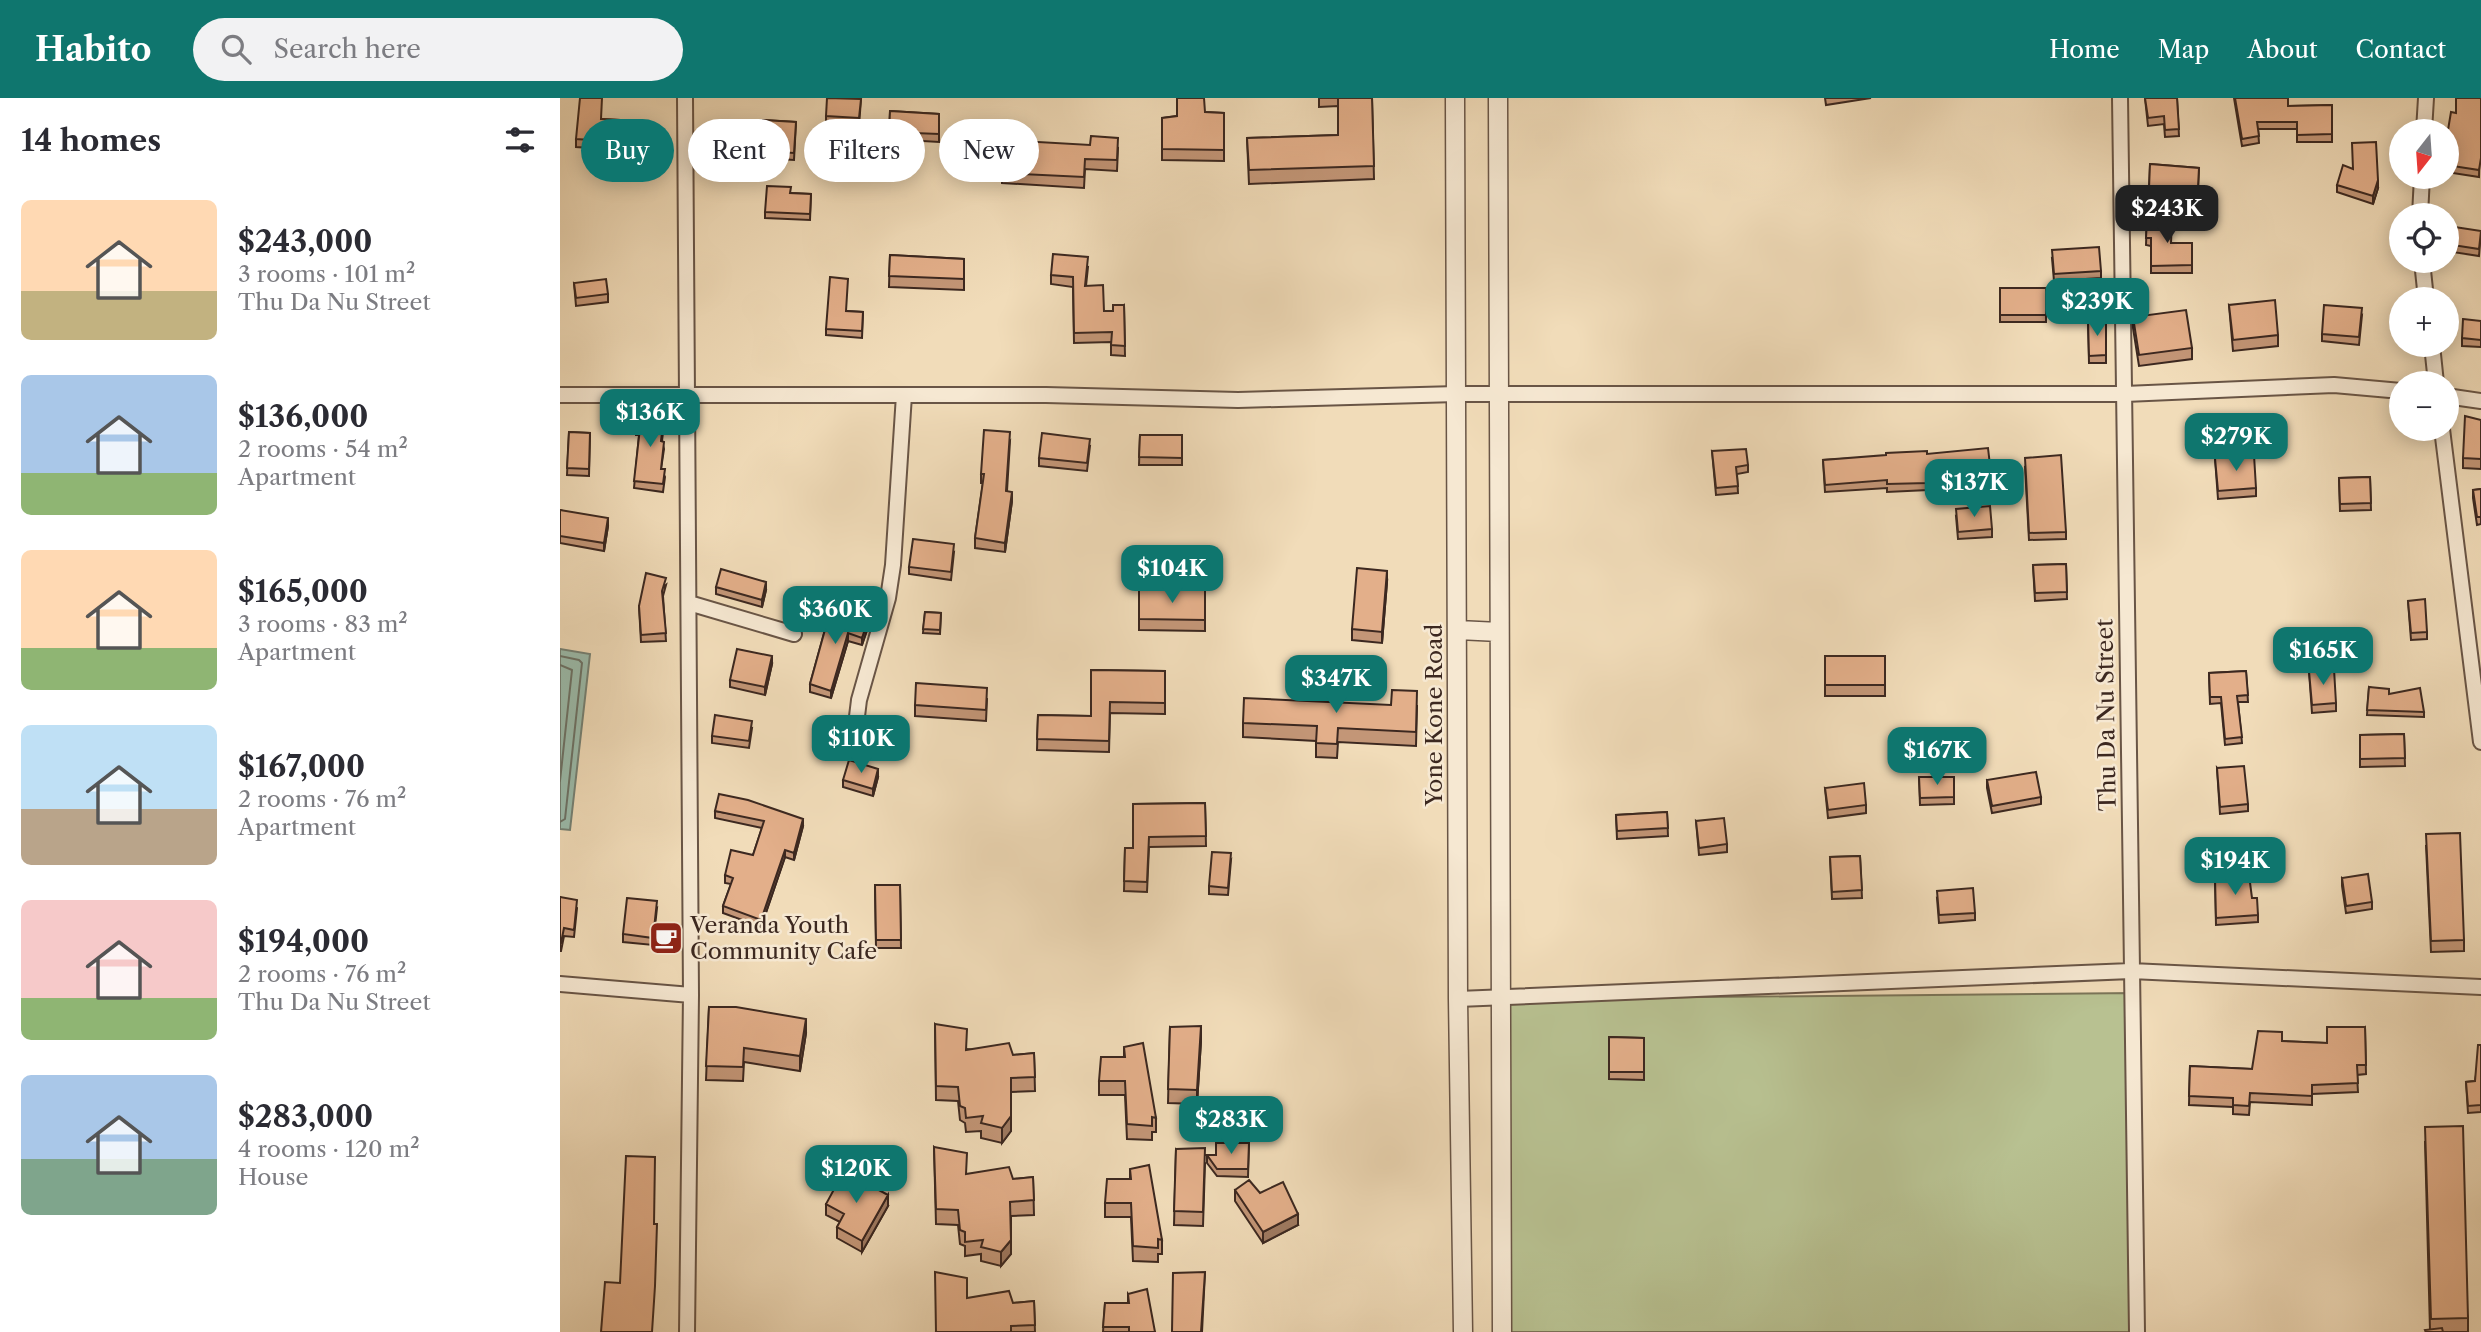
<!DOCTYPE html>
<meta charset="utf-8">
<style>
:root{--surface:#fff;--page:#f2f2f3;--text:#2b2b33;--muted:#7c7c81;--accent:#0f766e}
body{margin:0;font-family:"Libre Caslon Text",serif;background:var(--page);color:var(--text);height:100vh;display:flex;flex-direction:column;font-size:26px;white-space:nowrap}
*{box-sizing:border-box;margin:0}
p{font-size:23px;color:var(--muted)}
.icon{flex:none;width:38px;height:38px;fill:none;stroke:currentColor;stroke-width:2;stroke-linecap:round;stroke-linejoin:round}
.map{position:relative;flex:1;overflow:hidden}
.sheet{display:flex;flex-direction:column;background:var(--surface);width:560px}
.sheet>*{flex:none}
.banner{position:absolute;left:21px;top:21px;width:665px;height:63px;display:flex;gap:14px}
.needle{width:46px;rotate:197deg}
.controls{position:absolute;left:1829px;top:21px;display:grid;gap:14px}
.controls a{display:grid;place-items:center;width:70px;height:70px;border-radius:50%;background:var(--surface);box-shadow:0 4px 18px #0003;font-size:35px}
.price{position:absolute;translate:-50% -60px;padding:0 16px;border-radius:14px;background:var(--accent);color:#fff;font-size:23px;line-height:46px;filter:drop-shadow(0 2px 4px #0008)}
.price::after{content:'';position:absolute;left:50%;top:42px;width:21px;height:16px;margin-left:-10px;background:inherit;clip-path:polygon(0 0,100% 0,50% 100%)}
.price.on{background:#222;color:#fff}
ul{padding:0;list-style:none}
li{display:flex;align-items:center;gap:21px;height:175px;padding:0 21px}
li span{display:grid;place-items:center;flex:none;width:196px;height:140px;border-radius:10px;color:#555}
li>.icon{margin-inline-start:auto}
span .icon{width:84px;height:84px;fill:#fffc;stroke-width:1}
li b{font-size:30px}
h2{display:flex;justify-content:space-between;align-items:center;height:84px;padding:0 21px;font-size:30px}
.chip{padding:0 24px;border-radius:32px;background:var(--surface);box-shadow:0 4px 18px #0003;font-size:24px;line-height:63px}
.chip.on{background:var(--accent);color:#fff}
header{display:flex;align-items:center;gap:42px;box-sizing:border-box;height:98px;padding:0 35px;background:var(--accent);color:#fff}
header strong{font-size:33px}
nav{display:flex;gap:38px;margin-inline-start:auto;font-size:24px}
.search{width:490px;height:63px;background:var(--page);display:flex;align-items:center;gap:18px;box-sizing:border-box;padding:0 24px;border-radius:38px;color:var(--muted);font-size:26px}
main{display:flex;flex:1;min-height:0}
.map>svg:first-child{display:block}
</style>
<header>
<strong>Habito</strong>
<div class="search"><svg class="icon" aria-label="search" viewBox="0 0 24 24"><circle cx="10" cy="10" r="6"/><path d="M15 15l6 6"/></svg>Search here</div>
<nav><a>Home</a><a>Map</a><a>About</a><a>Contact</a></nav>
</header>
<main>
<section class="sheet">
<h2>14 homes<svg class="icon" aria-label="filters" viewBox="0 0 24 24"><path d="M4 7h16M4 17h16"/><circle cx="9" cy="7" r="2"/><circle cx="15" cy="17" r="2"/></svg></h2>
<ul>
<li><span style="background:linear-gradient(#ffd9b3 65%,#c2b280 0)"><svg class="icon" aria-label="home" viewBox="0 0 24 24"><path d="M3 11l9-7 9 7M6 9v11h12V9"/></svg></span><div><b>$243,000</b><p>3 rooms · 101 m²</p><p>Thu Da Nu Street</p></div></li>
<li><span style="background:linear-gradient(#a9c7e8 70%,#8fb573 0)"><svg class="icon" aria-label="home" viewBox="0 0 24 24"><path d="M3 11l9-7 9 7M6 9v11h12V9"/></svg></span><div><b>$136,000</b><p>2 rooms · 54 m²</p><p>Apartment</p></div></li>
<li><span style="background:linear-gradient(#ffd9b3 70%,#8fb573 0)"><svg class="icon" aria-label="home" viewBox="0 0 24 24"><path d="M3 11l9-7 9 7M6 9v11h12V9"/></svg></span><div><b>$165,000</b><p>3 rooms · 83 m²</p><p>Apartment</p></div></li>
<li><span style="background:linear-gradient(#bfe0f5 60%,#b9a48a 0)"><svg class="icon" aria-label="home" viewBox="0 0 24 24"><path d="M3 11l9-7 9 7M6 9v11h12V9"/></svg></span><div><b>$167,000</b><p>2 rooms · 76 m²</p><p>Apartment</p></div></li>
<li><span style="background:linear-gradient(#f6c9c9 70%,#8fb573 0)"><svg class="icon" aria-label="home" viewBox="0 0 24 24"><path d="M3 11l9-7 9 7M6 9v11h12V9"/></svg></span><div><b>$194,000</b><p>2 rooms · 76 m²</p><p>Thu Da Nu Street</p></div></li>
<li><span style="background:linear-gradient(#a9c7e8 60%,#7fa58c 0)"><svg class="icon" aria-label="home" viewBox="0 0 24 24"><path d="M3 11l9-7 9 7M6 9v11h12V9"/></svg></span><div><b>$283,000</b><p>4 rooms · 120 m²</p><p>House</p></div></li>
</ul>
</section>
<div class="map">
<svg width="1921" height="1234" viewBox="0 0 1921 1234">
<rect width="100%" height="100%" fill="#f1dcb9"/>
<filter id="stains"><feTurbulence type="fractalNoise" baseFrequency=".00286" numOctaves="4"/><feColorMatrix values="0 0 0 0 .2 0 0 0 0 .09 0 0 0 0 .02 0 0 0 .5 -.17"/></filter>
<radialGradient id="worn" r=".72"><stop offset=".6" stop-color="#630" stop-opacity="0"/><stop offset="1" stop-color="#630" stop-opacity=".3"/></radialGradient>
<path fill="#b8c191" stroke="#7a7458" stroke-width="2" d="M1576,895L1577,1234H942L940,901Z"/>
<path fill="#9bbcac" stroke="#758174" stroke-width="2" d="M0,551L30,556L10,732L0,731Z"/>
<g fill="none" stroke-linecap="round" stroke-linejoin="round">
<path stroke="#6c7266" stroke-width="2" d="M0,558L19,562L22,565L5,721L0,724
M0,567L12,572L0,683"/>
<g stroke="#695546" stroke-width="18">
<path id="minor" d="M125,0L131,897L127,1234
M1560,0L1577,1234
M1864,33L1866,0
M1860,117L1862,79
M1862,163L1866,201
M1872,247L1876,285
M0,297H486L678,302L897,296H1565L1774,287L1841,293
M1886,298L1921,303
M1882,331L1921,644
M129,505L234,536
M293,651L299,602L328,500L333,467L344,297
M0,886L131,897
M898,901L1571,873L1921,889"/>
</g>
<g stroke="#695546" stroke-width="21">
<path id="tertiary" d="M895,0L898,901L903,1234
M938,0L942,1234
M898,532L939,534"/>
</g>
<use href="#minor" stroke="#f6e8d2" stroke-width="14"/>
<use href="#tertiary" stroke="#f6e8d2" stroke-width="18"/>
</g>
<path fill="#c39677" stroke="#3c2820" stroke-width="2" d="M759,0H812L814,81L689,86L687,40L778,37V8L759,9Z
M1265,0H1311L1266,7Z
M1585,0H1617L1619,38L1605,39L1604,26L1588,28Z
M1674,0H1728V8L1772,7V44H1737V31H1698L1699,45L1682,48Z
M1921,0L1919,79L1886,74V44L1896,15Z
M301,1L299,28L266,25V18Z
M330,13L379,16V44L329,41Z
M645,14L664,15V63L602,62V20Z
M42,21L78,23L77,53L16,49V41Z
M203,22L236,24L234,62L202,60Z
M558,50L557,73L525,71L524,90L442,85V75Z
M1590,66L1639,70L1637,114L1616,116L1615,98L1589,96Z
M1777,87L1818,90L1813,106L1777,94Z
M230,95L251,96L250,122L205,120V114Z
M1587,120L1611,145H1632V175H1591V148L1586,147Z
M1921,133L1919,158L1886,153V136Z
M330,157L404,161V192L329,189Z
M1492,160L1541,173V180L1494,183Z
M528,169L526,188L544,213H553L564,207L565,258L551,257V244L514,245L513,189L491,186V177Z
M14,185L48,196V204L16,208Z
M1440,190H1486V224H1440Z
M1669,207L1718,237V248L1673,253Z
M287,213L303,214L302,240L266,237V231Z
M1802,217L1799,247L1762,243V236Z
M1573,219L1632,250V261L1579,268L1573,230Z
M1528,222H1546V265H1529Z
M1921,223V249L1902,248V240Z
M1921,322V371L1903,370V360Z
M104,326L102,343L104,351L101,371L105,379L103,394L74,390L79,337H76V329Z
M9,334L30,335L29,378L7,377Z
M580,337H622V367H579Z
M450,343L447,393L452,403L445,454L415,450V440L423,385H421V376Z
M530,348L527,373L479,368V360Z
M1152,353L1188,367V374L1177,376L1178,395L1156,397Z
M1367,356L1431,376V384L1368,389V392L1327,394V390L1265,394L1263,362Z
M1655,360L1696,390V398L1658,401Z
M1465,368L1506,434V441L1469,442Z
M1810,379L1811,412L1780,413L1779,380Z
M1921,391V426L1917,427L1913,400V392Z
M0,412L48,428L44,453L0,445Z
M1396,418L1432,431V439L1398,441Z
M394,454L391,482L349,476V469Z
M1506,466L1507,501L1475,503L1473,467Z
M827,484L822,545L792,542V531Z
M106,487L103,498L106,543L81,544L79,508Z
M156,489L206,492L202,509L156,496Z
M579,492H645V533L579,532Z
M1848,503L1867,534V541L1851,542Z
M271,510L308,529L302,547L288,543L271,600L250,594V586Z
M365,514L381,515L380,536L363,535Z
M1265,558H1325V598H1265Z
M212,566L205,597L170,589V582Z
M531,572L605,573V616L550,615L549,654L477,652L478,617L531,618Z
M1686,573L1688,604H1678L1682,645L1665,647L1661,605L1650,606L1649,575Z
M1749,573L1776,605V613L1752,615Z
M1809,589L1829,596L1864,614V619L1807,617Z
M427,601L426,623L355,618V607Z
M831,607L857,608L856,648L778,644L777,660L756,659V643L683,639V625Z
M192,630L189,650L152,645V638Z
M1844,636L1845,668L1800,669V637Z
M1657,670L1688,706V713L1660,716Z
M318,679L313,698L283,689V682Z
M1359,679H1394V706L1360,707Z
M1427,682L1481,699V706L1432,715L1427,690Z
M1265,690L1306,707V715L1268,720Z
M645,705L646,748L589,749L587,794L564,793L565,750H573V706Z
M155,713L243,728L234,762L225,759L201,829L163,815V808L171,786L165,785V777L193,757L202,730L155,720Z
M1107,714L1108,738L1057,741L1056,717Z
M1136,723L1167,746V754L1139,757Z
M1866,747L1904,842V853L1871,854Z
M1300,758L1302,800L1272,801L1270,759Z
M671,762L668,797L649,796V788Z
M1655,780L1692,800L1698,817V824L1656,827Z
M1782,780L1812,804V811L1786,815L1782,788Z
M315,787H340L341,850H316Z
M0,799L17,810L14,839L4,838L1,853H0Z
M1377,800L1415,815V822L1379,825Z
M97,810L93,847L63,844V836Z
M149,909L246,935L240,973L184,964L183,983L146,982Z
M375,926L407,951L453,957L474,955L475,993L451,994V1033L442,1045L421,1040V1033L406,1034L405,1025L400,1022L398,1003L376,1002Z
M610,929L641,943L637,1006L608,1005Z
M1805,929L1806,976L1797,977L1798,994L1752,996V1007L1690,1004L1689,1017L1673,1016V1009L1629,1007L1630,968L1692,971L1722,943L1767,945Z
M1049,939L1084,940V982L1049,981Z
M1921,947V1014L1908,1015L1906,984L1915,983Z
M564,949L596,1020V1034H592V1042L567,1041L565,997H539V983L564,959Z
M1865,1043L1908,1220V1234H1865L1870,1232Z
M689,1045L688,1079L657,1078L647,1065V1057H656Z
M374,1049L406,1076L453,1081L473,1079L474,1117L451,1118V1156L441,1168L421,1163V1156L405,1158V1148L400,1146L398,1127L376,1126Z
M616,1051L645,1065L643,1128L614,1127Z
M570,1071L602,1142V1156H598V1164L573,1163L571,1119H545V1105L570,1081Z
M675,1092L700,1095L738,1127L703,1145L675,1103Z
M266,1106L328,1108L302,1154L277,1140V1129L280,1124L266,1117Z
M568,1196L595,1234H543L545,1205H568Z
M407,1200L453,1205L474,1203L475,1234H376Z"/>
<path fill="#9f7a61" stroke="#3c2820" stroke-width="2" d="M1818,82V90L1813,106V98Z
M452,394V403L445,454V445Z
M48,420V428L44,453V445Z
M827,473V484L822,545V534Z
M206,484V492L202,509V502Z
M308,522V529L302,547V540Z
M288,535V543L271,600V593Z
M212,558V566L205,597V589Z
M318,671V679L313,698V691Z
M243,721V728L234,762V755Z
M225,752V759L201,829V822Z
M246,921V935L240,973V958Z
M641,928V943L637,1006V992Z
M451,1018V1033L442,1045V1030Z
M328,1097V1108L302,1154V1143Z
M738,1116V1127L703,1145V1134Z
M451,1142V1156L441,1168V1154Z
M645,1174L642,1234H641Z"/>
<path fill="#e3af8a" stroke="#3c2820" stroke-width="2" d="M20,0H42L41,21L78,23L77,45L16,41Z
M267,0L301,1L299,20L266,18Z
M617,0H644L645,14L664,15V52L602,51V20L617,18Z
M778,0H812L814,68L689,72L687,40L778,37Z
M1585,0H1617L1619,31L1605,32L1604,18L1588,20Z
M1675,0H1728V8L1772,7V36L1737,37V24H1697L1699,38L1682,41Z
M1896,0H1921V60L1919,72L1886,67V44L1891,14L1896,15Z
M330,13L379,16V36L329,34Z
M203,22L236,24L234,55L202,53Z
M531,38L558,40L557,62L525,61L524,79L442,75L444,42L530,47Z
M1816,44L1818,82L1813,98L1777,87L1783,67L1793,71L1792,45Z
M1590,66L1639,70L1637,108L1616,109L1615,92L1589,90Z
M207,88L231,89L230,95L251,96L250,116L205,114Z
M1587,120L1612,121L1611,145H1632V167L1591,168V140H1586Z
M1888,128L1921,133L1919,151L1886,146Z
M1539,149L1541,173L1494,176L1492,152Z
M493,156L528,159L525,188L543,187L544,213H553V207H564L565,248L551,247L552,234L514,235L513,179L491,177Z
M330,157L404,161V181L329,178Z
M270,179L288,181L286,213L303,214L302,233L266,231Z
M46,181L48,196L16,200L14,185Z
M1440,190H1486V217H1440Z
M1715,202L1718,237L1673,242L1669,207Z
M1764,207L1802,210L1799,239L1762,236Z
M1626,212L1632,250L1579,257L1573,219Z
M1903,221L1921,223V242L1902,240Z
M1528,222H1546V257L1529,258Z
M77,315L104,318L101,343L104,344L101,371H105L103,386L74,383L80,330L76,329Z
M1905,318L1921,322V361L1903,360Z
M424,332L450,334L446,393L452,394L445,445L415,440L424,376H421Z
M9,334L30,335L29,371L7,370Z
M482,335L530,341L527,365L479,360Z
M580,337H622V360L579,359Z
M1428,350L1431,376L1368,382V385L1327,386V382L1265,387L1263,362L1326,357V355L1367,353V356Z
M1186,351L1188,367L1176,369L1178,388L1156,390L1152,353Z
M1501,357L1506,434L1469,435L1465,360Z
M1694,357L1696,390L1658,393L1655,360Z
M1810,379L1811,405L1780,406L1779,380Z
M1921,391V419H1917L1913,392Z
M1430,408L1432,431L1398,434L1396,411Z
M0,412L48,420L44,445L0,438Z
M353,441L394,446L391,474L349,469Z
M1506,466L1507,494L1475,495L1473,467Z
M797,470L827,473L822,534L792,531Z
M161,471L206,484L202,502L156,489Z
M86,475L106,480L102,493L106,535L81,537L79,508Z
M579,492H645V522L579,521Z
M1865,501L1867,534L1851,535L1848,503Z
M271,510L308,522L302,540L288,535L271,593L250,586Z
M365,514L381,515L380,532L363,531Z
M177,551L212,558L205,589L170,582Z
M1265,558H1325V587H1265Z
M1774,571L1776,605L1752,607L1749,573Z
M531,572L605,573V605L550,604L549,643L477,641L478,617L531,618Z
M1686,573L1688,597L1677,598L1682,639L1665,641L1661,599H1650L1649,575Z
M356,585L427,590L426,612L355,607Z
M1809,589L1829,591V596L1860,590L1864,614L1807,612Z
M832,592L857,593L856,634L778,630L777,646L756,645L757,628L683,625L684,600L831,607Z
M155,617L192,623L189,643L152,638Z
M1844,636L1845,660L1800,661V637Z
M289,662L318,671L313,691L283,682Z
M1684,668L1688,706L1660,709L1657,670Z
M1476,674L1481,699L1432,708L1427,682Z
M1359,679H1394V699L1360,700Z
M1304,685L1306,707L1268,712L1265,690Z
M159,696L188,702L243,721L234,755L225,752L201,822L163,808L173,780L165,777L171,752L193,757L204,723L155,713Z
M645,705L646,738L589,739L587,784L564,783L565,750H573V706Z
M1107,714L1108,730L1057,733L1056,717Z
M1164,720L1167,746L1139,750L1136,723Z
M1900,735L1904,842L1871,843L1866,736Z
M652,754L671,755L668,790L649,788Z
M1300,758L1302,792L1272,794L1270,759Z
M1808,776L1812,804L1786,808L1782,780Z
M1689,777L1692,800H1697L1698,817L1656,820L1655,780Z
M315,787H340L341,842H316Z
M1413,790L1415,815L1379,817L1377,793Z
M0,799L17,802L14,832L4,830L1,845H0Z
M67,800L97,803L93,840L63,836Z
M149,909H176L246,921L240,958L184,950L183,969L146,968Z
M375,926L407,931L406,952L449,945L453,957L474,955L475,979L451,980V1018L442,1030L421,1025L423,1018L406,1020L405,1010L400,1008L398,989L376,988Z
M641,928L637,992L608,991L610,929Z
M1767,929H1805L1806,967H1797L1798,985L1752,987V998L1690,995L1689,1008L1673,1007V1000L1629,998L1630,968L1692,971L1698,933L1722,934V943L1767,945Z
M1049,939L1084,940V974H1049Z
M583,945L596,1020L592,1019V1028L567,1026L565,983H539L541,959H565L564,949Z
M1918,947H1921V1007L1908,1008L1906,984L1915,983Z
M1903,1028L1908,1220L1871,1221L1865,1029Z
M656,1045H689L688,1071H657L647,1057H656Z
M374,1049L407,1055L406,1076L449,1069L453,1081L473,1079L474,1102L450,1104L451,1142L441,1154L421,1149L423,1142L405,1144V1134L400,1132L398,1112L376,1111Z
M645,1050L643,1114L614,1113L616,1051Z
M66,1058L95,1059L94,1126H97L95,1188L92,1234H41L45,1184L60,1185Z
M589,1067L602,1142L598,1141V1150L573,1148L571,1105H545L547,1081H571L570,1071Z
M284,1073L328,1097L302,1143L277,1129L284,1116L266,1106Z
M689,1082L700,1095L723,1084L738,1116L703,1134L675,1092Z
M375,1174L407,1180V1200L449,1193L453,1205L474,1203L475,1227L451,1228V1234H376Z
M645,1174L641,1234H612L613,1175Z
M587,1191L595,1234H569V1229H543L545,1205H569L568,1196Z
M1882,1230L1883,1234H1866L1865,1232Z"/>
<defs>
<g id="cafe-square" transform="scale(1.75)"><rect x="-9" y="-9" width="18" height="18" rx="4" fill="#8f2418" stroke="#f6e8d2"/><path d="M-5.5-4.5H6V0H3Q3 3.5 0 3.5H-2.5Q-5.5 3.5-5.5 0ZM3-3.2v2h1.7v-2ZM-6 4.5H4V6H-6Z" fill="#fff"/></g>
</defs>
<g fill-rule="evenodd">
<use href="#cafe-square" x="106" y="840"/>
</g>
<g text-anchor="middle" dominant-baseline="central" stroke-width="5" stroke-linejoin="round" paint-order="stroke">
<g font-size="23" fill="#3c2820" stroke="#f6e8d2">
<text transform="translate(874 617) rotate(-90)">Yone Kone Road</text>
<text transform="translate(1546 617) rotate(-91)">Thu Da Nu Street</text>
</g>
<g font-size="23" fill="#3c2820" stroke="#f6e8d2" text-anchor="start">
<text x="130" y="827">Veranda Youth<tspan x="130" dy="26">Community Cafe</tspan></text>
</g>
</g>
<rect width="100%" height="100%" filter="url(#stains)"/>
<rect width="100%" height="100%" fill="url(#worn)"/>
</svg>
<div class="controls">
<a><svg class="needle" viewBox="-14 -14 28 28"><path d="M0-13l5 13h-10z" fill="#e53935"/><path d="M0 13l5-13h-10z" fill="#7c7c81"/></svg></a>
<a><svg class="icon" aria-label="locate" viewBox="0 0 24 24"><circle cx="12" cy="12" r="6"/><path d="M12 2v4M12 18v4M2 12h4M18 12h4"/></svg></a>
<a>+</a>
<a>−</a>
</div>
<b class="price on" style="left:1607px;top:147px">$243K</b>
<b class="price" style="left:1537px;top:240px">$239K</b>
<b class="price" style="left:90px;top:351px">$136K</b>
<b class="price" style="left:1676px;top:375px">$279K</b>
<b class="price" style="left:1414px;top:421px">$137K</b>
<b class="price" style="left:612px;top:507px">$104K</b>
<b class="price" style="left:275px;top:548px">$360K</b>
<b class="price" style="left:1763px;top:589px">$165K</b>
<b class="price" style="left:776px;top:617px">$347K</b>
<b class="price" style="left:301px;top:677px">$110K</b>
<b class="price" style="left:1377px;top:689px">$167K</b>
<b class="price" style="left:1675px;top:799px">$194K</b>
<b class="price" style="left:671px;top:1058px">$283K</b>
<b class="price" style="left:296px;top:1107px">$120K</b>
<div class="banner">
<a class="chip on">Buy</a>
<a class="chip">Rent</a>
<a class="chip">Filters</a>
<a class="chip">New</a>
</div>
</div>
</main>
